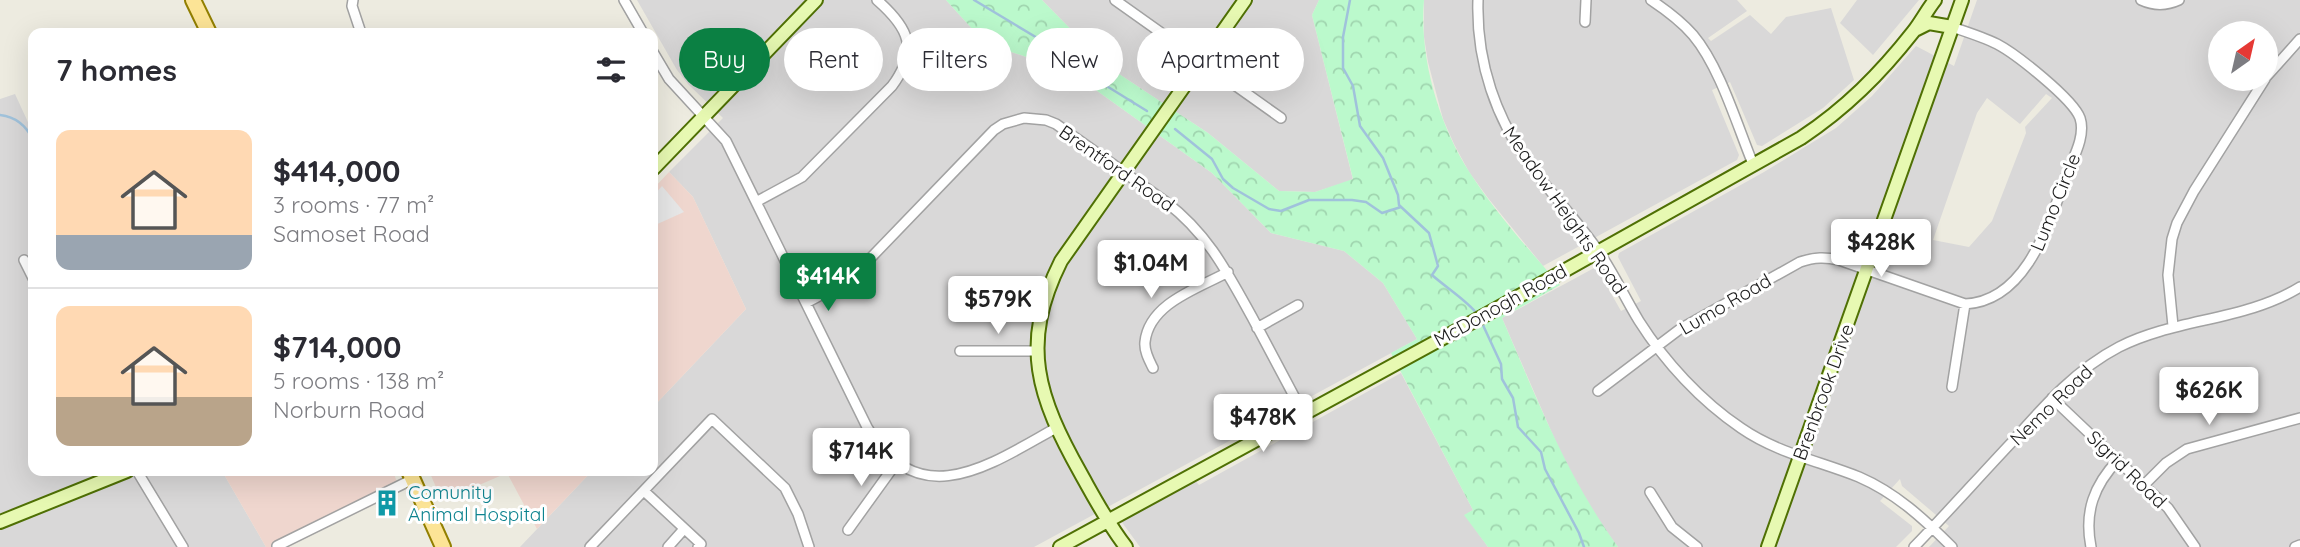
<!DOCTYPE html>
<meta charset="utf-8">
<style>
:root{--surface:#fff;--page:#f2f2f3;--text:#2b2b33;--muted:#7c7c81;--line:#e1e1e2;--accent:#0b8043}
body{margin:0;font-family:Quicksand,sans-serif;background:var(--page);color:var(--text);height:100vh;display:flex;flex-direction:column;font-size:26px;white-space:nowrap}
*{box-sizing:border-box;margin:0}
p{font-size:23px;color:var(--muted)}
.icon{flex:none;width:38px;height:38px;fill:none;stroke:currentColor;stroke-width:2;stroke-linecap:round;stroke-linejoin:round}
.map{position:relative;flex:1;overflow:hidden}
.drawer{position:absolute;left:28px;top:28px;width:630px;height:448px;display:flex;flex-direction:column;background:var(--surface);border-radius:14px;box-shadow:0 7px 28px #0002}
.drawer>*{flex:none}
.hud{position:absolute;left:679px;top:28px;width:665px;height:63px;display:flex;gap:14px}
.needle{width:46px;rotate:34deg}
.buttons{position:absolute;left:2208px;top:21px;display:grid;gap:14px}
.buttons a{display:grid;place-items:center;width:70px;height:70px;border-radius:50%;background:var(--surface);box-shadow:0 7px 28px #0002;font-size:35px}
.price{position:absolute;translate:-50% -60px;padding:0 16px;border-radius:7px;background:#fff;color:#222;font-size:23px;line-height:46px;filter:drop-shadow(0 2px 4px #0008)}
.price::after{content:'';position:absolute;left:50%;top:42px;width:21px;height:16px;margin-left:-10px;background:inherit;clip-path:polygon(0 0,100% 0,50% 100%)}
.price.current{background:var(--accent);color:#fff}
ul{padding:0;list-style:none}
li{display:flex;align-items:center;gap:21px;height:175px;padding:0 28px}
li+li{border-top:2px solid var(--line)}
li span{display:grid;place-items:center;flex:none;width:196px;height:140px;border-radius:14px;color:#555}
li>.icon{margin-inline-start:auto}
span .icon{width:84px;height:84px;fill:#fffc;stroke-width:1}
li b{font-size:30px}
h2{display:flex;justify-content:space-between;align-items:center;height:84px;padding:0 28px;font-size:30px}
.pill{padding:0 24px;border-radius:32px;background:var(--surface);box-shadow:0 7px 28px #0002;font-size:24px;line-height:63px}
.pill.current{background:var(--accent);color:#fff}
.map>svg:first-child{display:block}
</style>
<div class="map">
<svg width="2300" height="547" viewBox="0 0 2300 547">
<defs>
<pattern id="park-crowns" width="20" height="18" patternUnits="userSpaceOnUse" patternTransform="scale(1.75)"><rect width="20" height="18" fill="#bbf9cc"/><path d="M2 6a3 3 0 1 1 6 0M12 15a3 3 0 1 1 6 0" fill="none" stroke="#a0d5af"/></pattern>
</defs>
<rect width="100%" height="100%" fill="#edebe0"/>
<path fill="#d9d8d8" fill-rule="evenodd" d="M637,0H946L994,53L999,48L1060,68L1093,88L1212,173L1271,233L1344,251L1383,283L1417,339L1034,547H520L592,471H653V407L746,309L693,197L669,172L723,118L688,84L677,70Z
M1042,0H1319L1312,15L1353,180L1315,192L1279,191L1208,133L1107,66Z
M1424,0H1737L1747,11L1708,38L1711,41L1750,15L1771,34L1786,17L1831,8L1854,80L1823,108L1762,146L1757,145L1730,82L1712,90L1739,155L1737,160L1543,266L1488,198L1469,172L1454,144L1443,119L1428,62L1424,37Z
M1857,0H1919L1873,55L1840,23Z
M1977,0H2300V547H1929L1949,526L1902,486L1900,479L1880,501L1912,526V531L1896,547H1618L1593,513L1565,463L1502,318L1596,267L1621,311L1641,301L1618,257L1619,253L1764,172L1836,128L1872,96L1916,46L1954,66ZM2221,33H2266V79H2221ZM2046,94L2052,98L2025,127L2026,133L1992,221L1969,247L1933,240L1977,113L1987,98L2020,124Z
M15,94L33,133V471H117L0,517V99Z
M1401,373L1473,510L1465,515L1488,547H1140L1121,521L1194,479L1199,485Z
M141,471H222L266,547H0V526Z"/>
<path fill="#efd6ce" d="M669,172L693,197L746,309L653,407V189Z
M222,471H393L398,485L271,547H266Z
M429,471H592L537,529L507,473L442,501Z"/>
<path fill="url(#park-crowns)" d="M946,0H1042L1107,66L1208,133L1279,191L1315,192L1353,179L1312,15L1319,0H1424C1419,58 1439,125 1470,173C1496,213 1529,250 1560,285L1502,318C1537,399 1566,475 1618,547H1488L1464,515L1473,510L1391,353L1417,339L1383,283L1344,251L1271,233L1212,173L1093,88L1060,68L999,48L994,53Z"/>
<path fill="#e7e7e7" d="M662,186L684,212L653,226V196Z"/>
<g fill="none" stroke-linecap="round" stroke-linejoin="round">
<path stroke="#a0c2db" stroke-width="2.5" d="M974,0L1039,39L1050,49L1071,64L1147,111
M1350,0L1343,37V68L1353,86L1360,126L1383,158L1398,195L1399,205L1429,233L1438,266L1432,275C1444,286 1469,302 1477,314
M0,115C16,117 25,125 33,139
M1175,129L1212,159L1223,179L1233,188L1269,209L1281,211L1309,200H1352L1366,202L1382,213L1401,207
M1482,323L1501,364L1502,379L1513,398L1518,427L1541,452L1545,469L1579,533L1584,547"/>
<g stroke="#a2a2a2" stroke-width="12">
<path id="street" d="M353,0L352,6L361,33
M624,0L643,33
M1115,0L1281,118
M1478,0C1476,62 1496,120 1533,169C1554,197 1579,223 1599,252C1614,274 1625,298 1639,321C1665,362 1701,401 1741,428C1777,453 1819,461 1859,477C1896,493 1924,519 1952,547
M1651,0C1666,10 1681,21 1693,35C1720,67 1737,125 1753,164
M2141,0C2154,6 2166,6 2179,0
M1585,22L1586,0
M653,52L669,79L726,141L867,427C919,516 991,464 1056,428
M2266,77L2300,39
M756,202L802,177L892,86C919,49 909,28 877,0
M24,260L33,278
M806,303L838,286L861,268L994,130L1003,124L1024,118L1046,120L1056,124L1166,202C1208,234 1227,272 1252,317C1269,349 1286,381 1303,413
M2173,326L2168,275L2172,239L2177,223L2194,191L2265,79
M1257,328L1298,305
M960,351H1037
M1153,368C1149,360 1144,351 1145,342C1149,303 1199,288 1228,272
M1952,387L1965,304
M1598,391L1680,329L1800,262C1815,257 1825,257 1839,260L1965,304C2027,301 2049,223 2067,174C2073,158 2086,136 2080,118C2073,99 2016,54 1997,44C1983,37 1967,32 1952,27
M2052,398L2168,508L2195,547
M137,471L183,547
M2145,484L2166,463L2187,449L2300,418
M644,491L701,544L698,547
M1650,492L1672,527L1697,547
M848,530L897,462
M277,546L413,479
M590,547L712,419L785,488L798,514L809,547
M668,547L684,529
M1914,547C1947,513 1979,477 2012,442C2044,406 2075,370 2119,347C2176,318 2245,321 2300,287
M2091,547C2084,512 2094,485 2118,460
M2295,547L2300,545"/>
</g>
<g stroke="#4f7004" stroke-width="16">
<path id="secondary" d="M1915,30L1929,23L1952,27
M653,169L816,0
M0,522L127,471
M1060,547L1487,314L1801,138C1846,108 1880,74 1913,32C1921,22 1927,10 1935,0
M1126,547C1108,524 1095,499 1081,474C1038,397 1019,345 1061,261L1245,0
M1768,547L1962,0"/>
</g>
<g stroke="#927f00" stroke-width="18">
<path id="primary" d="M193,0L209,33
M409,471L443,547"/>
</g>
<use href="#street" stroke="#fff" stroke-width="9"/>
<use href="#secondary" stroke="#e7f9b2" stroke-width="12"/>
<use href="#primary" stroke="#fce496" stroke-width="14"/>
</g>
<defs>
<g id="building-bare" transform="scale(2.1)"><path d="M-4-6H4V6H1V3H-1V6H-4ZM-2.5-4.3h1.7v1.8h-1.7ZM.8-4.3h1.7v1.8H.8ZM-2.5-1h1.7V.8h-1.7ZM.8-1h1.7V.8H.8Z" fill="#0f9aa8" stroke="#fff" stroke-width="2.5" paint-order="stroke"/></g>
</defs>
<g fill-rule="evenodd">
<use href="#building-bare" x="387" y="503"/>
</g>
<g text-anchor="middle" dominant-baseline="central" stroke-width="6" stroke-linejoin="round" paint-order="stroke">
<g font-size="19" fill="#1b1b1b" stroke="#fff">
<text transform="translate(1117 168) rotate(35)">Brentford Road</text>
<text transform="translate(2055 202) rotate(-68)">Lumo Circle</text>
<text transform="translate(1565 210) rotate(55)">Meadow Heights Road</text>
<text transform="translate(1725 304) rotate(-30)">Lumo Road</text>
<text transform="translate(1500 305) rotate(-29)">McDonogh Road</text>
<text transform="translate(1823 392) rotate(-70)">Brenbrook Drive</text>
<text transform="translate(2051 405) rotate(-44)">Nemo Road</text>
<text transform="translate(2127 469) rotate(44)">Sigrid Road</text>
</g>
<g font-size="19" fill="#0d838f" stroke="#fff" text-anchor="start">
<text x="408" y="492">Comunity<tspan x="408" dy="22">Animal Hospital</tspan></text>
</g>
</g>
</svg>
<div class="buttons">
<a><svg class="needle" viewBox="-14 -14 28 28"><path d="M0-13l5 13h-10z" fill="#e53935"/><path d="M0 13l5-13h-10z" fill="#7c7c81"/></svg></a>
</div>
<b class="price" style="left:1881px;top:279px">$428K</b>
<b class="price" style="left:1151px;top:300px">$1.04M</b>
<b class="price current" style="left:828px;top:313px">$414K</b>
<b class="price" style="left:998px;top:336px">$579K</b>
<b class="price" style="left:2209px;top:427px">$626K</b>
<b class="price" style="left:1263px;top:454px">$478K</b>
<b class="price" style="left:861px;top:488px">$714K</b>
<div class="hud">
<a class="pill current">Buy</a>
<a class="pill">Rent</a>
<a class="pill">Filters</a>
<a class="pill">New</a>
<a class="pill">Apartment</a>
</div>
<section class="drawer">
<h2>7 homes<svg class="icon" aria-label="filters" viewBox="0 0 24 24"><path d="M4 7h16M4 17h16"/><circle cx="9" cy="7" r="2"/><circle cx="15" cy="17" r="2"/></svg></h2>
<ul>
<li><span style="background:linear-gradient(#ffd9b3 75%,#9aa5b1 0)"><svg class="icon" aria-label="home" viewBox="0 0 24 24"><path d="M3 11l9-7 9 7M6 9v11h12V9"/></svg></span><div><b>$414,000</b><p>3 rooms · 77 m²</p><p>Samoset Road</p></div></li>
<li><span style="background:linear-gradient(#ffd9b3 65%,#b9a48a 0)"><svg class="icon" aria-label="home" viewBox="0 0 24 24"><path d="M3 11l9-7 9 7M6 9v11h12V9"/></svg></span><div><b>$714,000</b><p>5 rooms · 138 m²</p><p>Norburn Road</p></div></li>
</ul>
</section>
</div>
